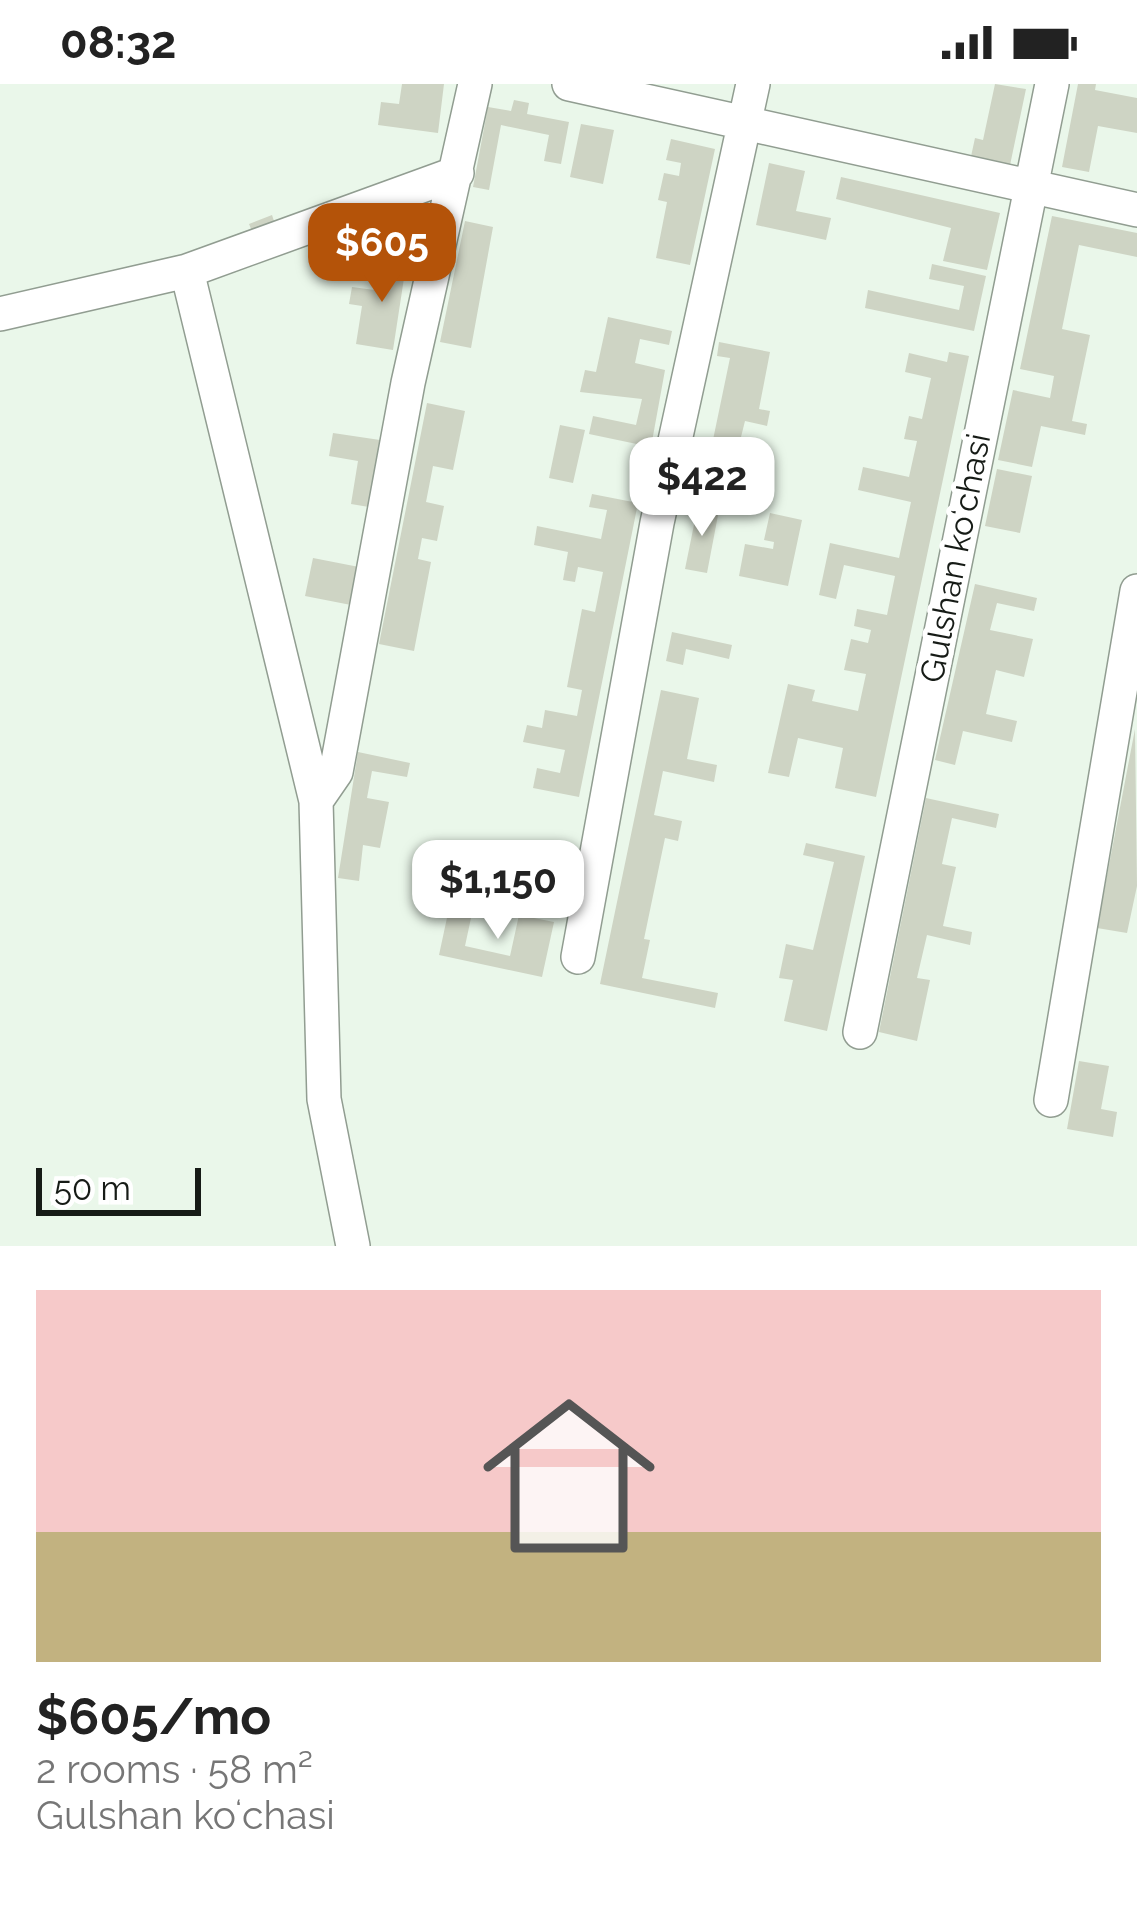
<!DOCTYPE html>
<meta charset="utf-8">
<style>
:root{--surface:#fff;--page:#f6f6f6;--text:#222;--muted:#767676;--accent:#b45309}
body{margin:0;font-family:Raleway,sans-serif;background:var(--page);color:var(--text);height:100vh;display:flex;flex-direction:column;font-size:45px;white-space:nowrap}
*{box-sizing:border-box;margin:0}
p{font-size:39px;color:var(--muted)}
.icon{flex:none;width:66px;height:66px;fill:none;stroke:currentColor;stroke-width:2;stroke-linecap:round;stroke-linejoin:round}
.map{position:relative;height:1162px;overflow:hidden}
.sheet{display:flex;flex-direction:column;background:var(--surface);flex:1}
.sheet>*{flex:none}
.scale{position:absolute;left:36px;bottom:30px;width:165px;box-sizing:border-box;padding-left:12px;border:6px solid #161b16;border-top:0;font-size:33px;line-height:42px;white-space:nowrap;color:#161b16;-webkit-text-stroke:9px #fff;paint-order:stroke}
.price{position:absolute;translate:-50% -102px;padding:0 27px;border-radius:24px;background:#fff;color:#222;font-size:39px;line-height:78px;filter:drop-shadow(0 3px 6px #0008)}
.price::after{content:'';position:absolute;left:50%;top:72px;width:36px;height:27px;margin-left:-18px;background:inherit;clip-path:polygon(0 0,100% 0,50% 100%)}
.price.current{background:var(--accent);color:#fff}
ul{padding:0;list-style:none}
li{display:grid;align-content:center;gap:24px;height:636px;padding:0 36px}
li span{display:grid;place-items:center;height:372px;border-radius:0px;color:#555}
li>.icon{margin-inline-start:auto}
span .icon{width:216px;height:216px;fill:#fffc;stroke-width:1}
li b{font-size:51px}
.status{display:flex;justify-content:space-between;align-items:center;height:84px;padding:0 60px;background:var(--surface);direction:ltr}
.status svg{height:33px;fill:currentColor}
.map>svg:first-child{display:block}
</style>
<div class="status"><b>08:32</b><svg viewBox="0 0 49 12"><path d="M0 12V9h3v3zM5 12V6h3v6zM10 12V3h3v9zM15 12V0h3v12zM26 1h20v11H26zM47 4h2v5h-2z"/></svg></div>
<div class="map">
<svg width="1137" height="1162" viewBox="0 0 1137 1162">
<rect width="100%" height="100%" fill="#eaf7ea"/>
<path fill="#ced4c4" d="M402,0H444L438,49L378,41L381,18L399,20Z
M995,0L1026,5L1009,86L970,77L975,54L983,56Z
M1078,0H1096L1095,6L1137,14V49L1098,42L1089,88L1062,83Z
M514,16L529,19L527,30L569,38L561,80L544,77L549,51L501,41L489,106L473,103L488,23L511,27Z
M581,40L614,46L603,100L570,93Z
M671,55L715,65L690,181L656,174L667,118L658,116L664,89L679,92L681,79L666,76Z
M769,79L805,87L796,127L831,134L826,156L756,141Z
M841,93L1000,129L987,186L943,177L951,144L836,115Z
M272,131L278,149L256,157L249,140Z
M1052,132L1137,149V173L1079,161L1062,245L1090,251L1072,337L1087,340L1085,351L1041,342L1032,383L998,376L1013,306L1050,314L1054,292L1020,285Z
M465,137L493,143L471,264L440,258Z
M389,165L408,168L393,266L356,260L362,222L349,220L352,203L382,207Z
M932,180L986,192L974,247L865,224L868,206L959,226L964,202L929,195Z
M608,233L672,247L669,261L640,255L635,279L665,286L651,363L589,350L593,332L636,341L642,315L580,308L585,286L596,288Z
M719,258L770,268L759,325L770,327L767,342L745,337L740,357L769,363L764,386L709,375L730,274L717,272Z
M949,268L969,272L876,713L835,704L843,664L798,654L789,693L768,689L788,600L815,606L812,617L858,627L866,590L844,586L851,555L868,559L871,546L854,542L857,525L887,531L895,492L844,481L836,515L819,511L830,459L899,474L911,418L858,406L863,383L909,393L917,357L904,355L909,332L922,335L931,294L905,288L909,269L947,278Z
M427,319L465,327L453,386L433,382L426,418L444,422L437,457L422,454L418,475L431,478L414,567L379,560Z
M560,341L585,346L573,399L549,394Z
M333,349L380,356L369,423L351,420L358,377L329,372Z
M997,385L1032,392L1020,449L985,442Z
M592,410L638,419L579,713L533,704L537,684L560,689L565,666L523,658L527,641L542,644L545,626L577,632L582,606L567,603L582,525L595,528L603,488L578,483L575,498L563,496L568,468L534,461L537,442L601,455L607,426L589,423Z
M698,421L719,426L707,489L685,485Z
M770,429L802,436L788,502L739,492L745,460L773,465L774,458L764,456Z
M313,474L359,483L351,521L305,512Z
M975,500L1037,514L1034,527L997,519L990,546L1033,555L1024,593L996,586L986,630L1017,637L1012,658L963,647L955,681L935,676Z
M672,548L732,561L729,575L686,565L683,581L666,577Z
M661,606L699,614L687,675L717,681L714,698L663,687L654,731L682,737L678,757L665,754L644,855L650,856L642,894L718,909L715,924L600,900Z
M1135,645L1137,802L1127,849L1097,844Z
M358,668L410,679L407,693L372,687L367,714L389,718L380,764L363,761L359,797L338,794Z
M926,714L999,730L996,744L952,734L942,780L956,783L943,842L972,848L970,861L927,851L917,894L930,896L917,957L879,948Z
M806,759L865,772L827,947L784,937L793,896L779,894L786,860L813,866L834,778L803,771Z
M536,765L567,771L555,832L524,827Z
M451,815L474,820L465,862L510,872L519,831L554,838L542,893L439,871Z
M1079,977L1109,982L1101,1025L1117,1028L1113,1053L1067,1045Z"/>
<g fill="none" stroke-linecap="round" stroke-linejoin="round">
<g stroke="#919d91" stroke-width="36">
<path id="minor" d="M569,0L1137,126
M0,230L187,187
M316,717L336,688L408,299L475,0
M578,873L657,439L753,0
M860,948L1052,0
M1051,1016L1137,507
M353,1162L324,1015L316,717L187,187L457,89"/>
</g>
<use href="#minor" stroke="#fff" stroke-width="33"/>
</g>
<g text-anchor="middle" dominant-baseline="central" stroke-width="10" stroke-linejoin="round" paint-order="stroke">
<g font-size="33" fill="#161b16" stroke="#fff">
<text transform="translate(955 474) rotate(-79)">Gulshan koʻchasi</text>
</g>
</g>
</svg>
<div class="scale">50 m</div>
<b class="price current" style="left:382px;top:221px">$605</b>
<b class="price" style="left:702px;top:455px">$422</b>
<b class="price" style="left:498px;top:858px">$1,150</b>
</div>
<section class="sheet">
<ul>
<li><span style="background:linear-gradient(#f6c9c9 65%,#c2b280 0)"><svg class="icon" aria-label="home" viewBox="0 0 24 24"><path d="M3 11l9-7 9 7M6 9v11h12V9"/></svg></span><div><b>$605/mo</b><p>2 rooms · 58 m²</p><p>Gulshan koʻchasi</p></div></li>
</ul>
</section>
